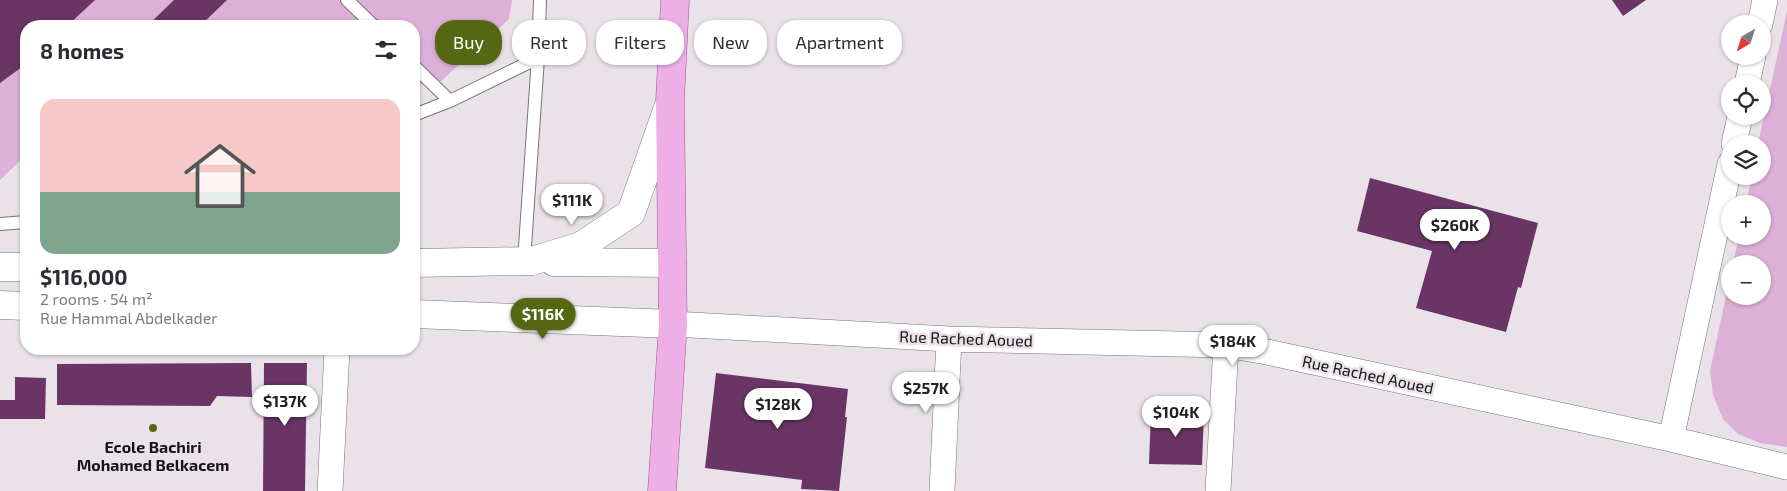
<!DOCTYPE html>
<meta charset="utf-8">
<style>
:root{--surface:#fff;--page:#f7f7f7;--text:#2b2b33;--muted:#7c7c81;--line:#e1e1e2;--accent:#556711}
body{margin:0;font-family:"Exo 2",sans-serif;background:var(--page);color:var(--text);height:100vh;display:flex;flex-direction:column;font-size:19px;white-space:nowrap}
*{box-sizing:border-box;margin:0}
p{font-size:16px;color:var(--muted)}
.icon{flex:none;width:28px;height:28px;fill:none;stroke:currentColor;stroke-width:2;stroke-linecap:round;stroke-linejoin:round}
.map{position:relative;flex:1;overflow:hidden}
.panel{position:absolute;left:20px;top:20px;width:400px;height:335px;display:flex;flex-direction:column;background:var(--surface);border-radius:20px;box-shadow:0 1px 4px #0004}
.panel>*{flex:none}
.banner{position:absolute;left:435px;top:20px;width:475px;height:45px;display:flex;gap:10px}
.needle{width:32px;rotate:219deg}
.buttons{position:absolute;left:1721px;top:15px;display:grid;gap:10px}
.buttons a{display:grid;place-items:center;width:50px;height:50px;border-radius:50%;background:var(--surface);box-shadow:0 1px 4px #0004;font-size:25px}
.price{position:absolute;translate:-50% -42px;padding:0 11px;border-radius:18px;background:#fff;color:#222;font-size:16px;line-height:32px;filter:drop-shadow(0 1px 2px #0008)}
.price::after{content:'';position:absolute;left:50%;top:30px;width:15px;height:11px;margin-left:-8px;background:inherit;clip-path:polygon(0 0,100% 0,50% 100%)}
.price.current{background:var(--accent);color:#fff}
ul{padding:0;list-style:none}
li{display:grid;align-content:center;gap:10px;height:265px;padding:0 20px}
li+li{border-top:1px solid var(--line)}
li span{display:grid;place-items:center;height:155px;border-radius:15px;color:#555}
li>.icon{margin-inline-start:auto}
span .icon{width:90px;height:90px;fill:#fffc;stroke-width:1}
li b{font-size:21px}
h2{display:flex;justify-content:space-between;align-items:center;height:60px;padding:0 20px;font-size:21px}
.pill{padding:0 18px;border-radius:20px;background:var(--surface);box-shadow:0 1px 4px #0004;font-size:18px;line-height:45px}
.pill.current{background:var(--accent);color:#fff}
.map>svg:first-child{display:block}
</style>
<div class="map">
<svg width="1787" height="491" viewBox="0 0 1787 491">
<rect width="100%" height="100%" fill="#eae2e9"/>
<path fill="#ddb0d7" d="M0,0H512L509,19L440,82L414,85V26H26V155L0,180Z
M1787,11V447L1760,443L1738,434L1723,419L1713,395L1710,371L1730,277V296H1762V264H1733L1739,236H1762V204H1746L1752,176H1762V144H1758Z"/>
<path fill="#6a3565" d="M0,0H95L67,26H26V64L0,83Z
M174,0H227L200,26H147Z
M1612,0H1646L1623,16Z
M1370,178L1538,223L1521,288L1518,287L1506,332L1416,308L1432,251L1357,231Z
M251,363L252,397L217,396L210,406L57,405V364Z
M264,363H307L305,491H263Z
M716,373L848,389L845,417H847L839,491L801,489L802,480L705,468Z
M15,377L46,378L45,419H0V400H15Z
M1151,410L1204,412L1202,465L1149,464Z"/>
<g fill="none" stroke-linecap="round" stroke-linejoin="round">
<g stroke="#7a7278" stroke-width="14">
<path id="service" d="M347,0L374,26
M414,66L450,101
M414,115L450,101L538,58
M0,224L26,222
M524,261L538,58L540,0"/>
</g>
<g stroke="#7a7278" stroke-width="26">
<path id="minor" d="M1760,24L1765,0
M1747,84L1753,56
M1734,144L1740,116
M673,324L949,339L1226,345L1267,352L1671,439L1787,467
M1671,439L1730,164
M330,491L337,349
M942,491L949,339
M1218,491L1226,345"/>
</g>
<g stroke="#7a7278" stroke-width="29">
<path id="tertiary" d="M554,262L672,263
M414,263L532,261L581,246L631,213L669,105
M0,267H26
M0,305L26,306
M414,314L673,324"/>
</g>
<g stroke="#9b5693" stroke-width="29">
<path id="primary" d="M662,491L673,324L670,101L675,0"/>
</g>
<use href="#service" stroke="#fff" stroke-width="12"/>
<use href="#minor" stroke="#fff" stroke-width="25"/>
<use href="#tertiary" stroke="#fff" stroke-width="28"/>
<use href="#primary" stroke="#eeafe7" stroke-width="28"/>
</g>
<circle fill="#556711" stroke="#eae2e9" stroke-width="2" cx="153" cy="428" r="5"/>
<g text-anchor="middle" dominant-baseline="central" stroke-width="5" stroke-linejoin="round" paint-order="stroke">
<g font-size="16" fill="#171416" stroke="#eae2e9">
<text transform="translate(966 338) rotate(2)">Rue Rached Aoued</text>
<text transform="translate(1368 374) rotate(12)">Rue Rached Aoued</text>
</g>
<g font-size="16" font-weight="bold" fill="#171416" stroke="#eae2e9">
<text x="153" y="446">Ecole Bachiri<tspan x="153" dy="18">Mohamed Belkacem</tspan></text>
</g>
</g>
</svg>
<div class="buttons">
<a><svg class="needle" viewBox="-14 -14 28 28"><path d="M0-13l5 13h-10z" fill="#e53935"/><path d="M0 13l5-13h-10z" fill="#7c7c81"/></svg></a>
<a><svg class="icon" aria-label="locate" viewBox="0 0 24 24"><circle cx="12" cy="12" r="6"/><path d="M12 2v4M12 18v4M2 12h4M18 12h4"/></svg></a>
<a><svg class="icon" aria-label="layers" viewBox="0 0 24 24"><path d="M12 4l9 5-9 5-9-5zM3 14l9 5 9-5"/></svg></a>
<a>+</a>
<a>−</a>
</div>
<b class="price" style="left:572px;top:226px">$111K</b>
<b class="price" style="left:1455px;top:251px">$260K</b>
<b class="price current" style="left:543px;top:340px">$116K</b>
<b class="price" style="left:1233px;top:367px">$184K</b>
<b class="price" style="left:926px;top:414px">$257K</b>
<b class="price" style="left:285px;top:427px">$137K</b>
<b class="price" style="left:778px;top:430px">$128K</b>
<b class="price" style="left:1176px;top:438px">$104K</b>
<div class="banner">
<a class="pill current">Buy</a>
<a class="pill">Rent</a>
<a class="pill">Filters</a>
<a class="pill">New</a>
<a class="pill">Apartment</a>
</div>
<section class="panel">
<h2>8 homes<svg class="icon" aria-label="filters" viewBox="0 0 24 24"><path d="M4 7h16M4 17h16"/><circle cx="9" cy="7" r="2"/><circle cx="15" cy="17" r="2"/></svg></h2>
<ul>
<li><span style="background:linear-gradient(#f6c9c9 60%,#7fa58c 0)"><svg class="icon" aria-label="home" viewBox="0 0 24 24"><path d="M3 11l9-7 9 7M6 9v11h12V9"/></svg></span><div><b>$116,000</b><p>2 rooms · 54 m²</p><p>Rue Hammal Abdelkader</p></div></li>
</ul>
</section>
</div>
